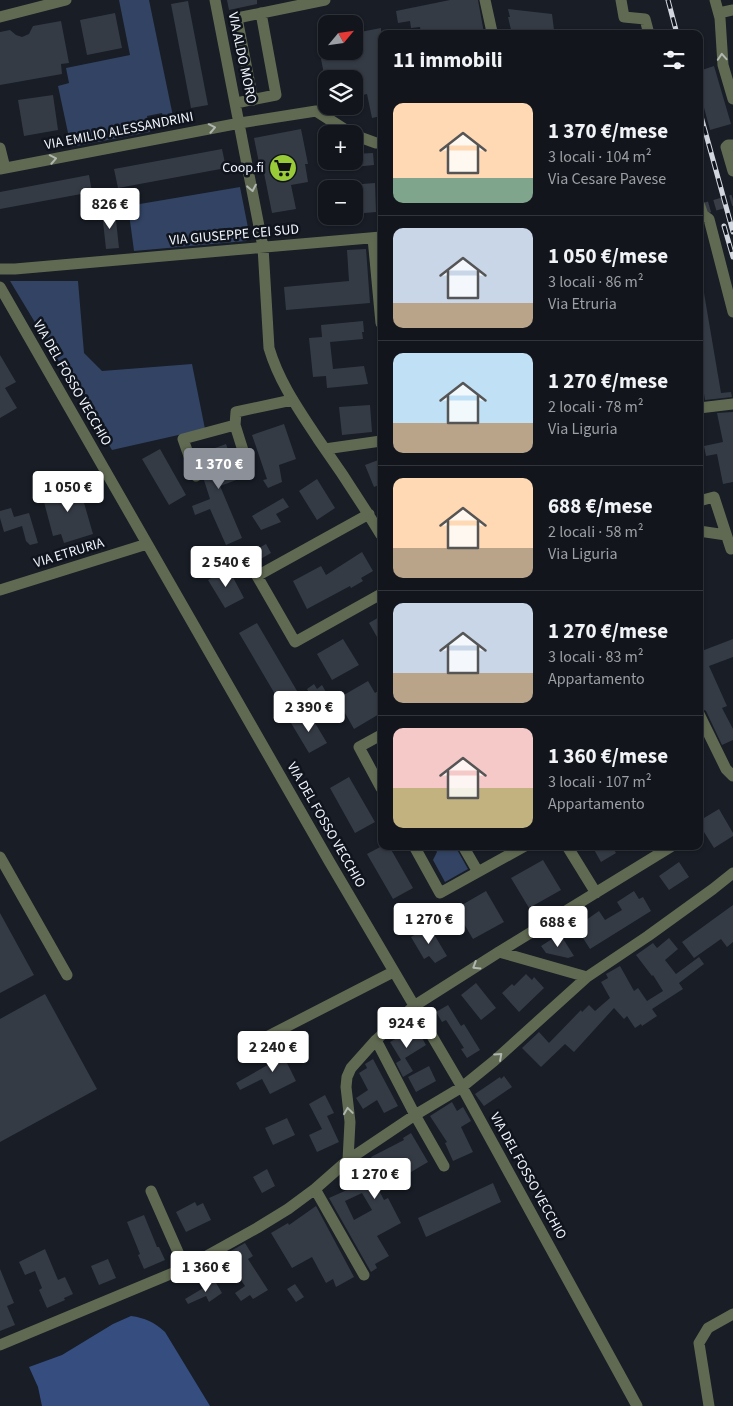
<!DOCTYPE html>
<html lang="it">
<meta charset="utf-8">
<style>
:root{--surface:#12161c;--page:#1b1f25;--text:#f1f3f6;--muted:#9c9fa3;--line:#31353b;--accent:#8c9099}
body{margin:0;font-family:"Source Sans 3",sans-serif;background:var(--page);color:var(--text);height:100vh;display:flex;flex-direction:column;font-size:19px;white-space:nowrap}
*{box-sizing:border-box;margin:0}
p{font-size:16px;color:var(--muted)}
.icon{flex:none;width:28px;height:28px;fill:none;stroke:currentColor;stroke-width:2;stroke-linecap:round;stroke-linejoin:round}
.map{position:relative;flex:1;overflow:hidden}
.details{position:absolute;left:378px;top:30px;width:325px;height:820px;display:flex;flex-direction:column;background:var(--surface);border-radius:10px;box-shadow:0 1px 4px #0004,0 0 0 1px var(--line)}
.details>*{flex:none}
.needle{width:32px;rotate:61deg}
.controls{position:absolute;left:318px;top:15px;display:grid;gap:10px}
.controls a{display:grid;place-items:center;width:45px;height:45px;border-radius:10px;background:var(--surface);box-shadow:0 1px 4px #0004,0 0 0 1px var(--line);font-size:25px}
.price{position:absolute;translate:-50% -42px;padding:0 11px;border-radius:5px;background:#fff;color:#222;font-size:16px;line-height:32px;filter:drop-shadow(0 1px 2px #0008)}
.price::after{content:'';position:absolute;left:50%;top:30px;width:15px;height:11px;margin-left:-8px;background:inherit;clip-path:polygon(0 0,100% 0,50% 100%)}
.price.selected{background:var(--accent);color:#fff}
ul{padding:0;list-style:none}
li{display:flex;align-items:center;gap:15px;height:125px;padding:0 15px}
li+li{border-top:1px solid var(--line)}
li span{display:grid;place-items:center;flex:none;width:140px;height:100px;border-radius:10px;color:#555}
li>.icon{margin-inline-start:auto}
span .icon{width:60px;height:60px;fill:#fffc;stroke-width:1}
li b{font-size:21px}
h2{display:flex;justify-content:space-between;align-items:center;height:60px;padding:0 15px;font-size:21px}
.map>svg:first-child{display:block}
</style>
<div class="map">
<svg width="733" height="1406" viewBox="0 0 733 1406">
<rect width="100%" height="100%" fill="#181d26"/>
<path fill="#324363" d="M119,0H149L175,126L165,128L162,113L147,116L150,132L71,147L58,86L69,83L66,68L130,55Z
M240,187L250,238L246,241L134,251L128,206Z
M10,281H78L84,353L102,371L192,364L205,429L112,450Z
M434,846H455L468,869L445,882L433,860L437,852Z"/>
<path fill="#354e7f" d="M131,1316C145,1318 154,1322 165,1332L210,1406H42L38,1387L29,1367L62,1355L113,1324Z"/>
<path fill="#353b45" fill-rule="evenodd" d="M227,0H257V4L229,10Z
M450,0H478L484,33L421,34L420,27L411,28L410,21L398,23L396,11Z
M188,1L208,105L191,108L171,4Z
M508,9L552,14L554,30L540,34H512L508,17H510Z
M115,13L122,48L87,55L80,20Z
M61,21L69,63L61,64L62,74L0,85V32L10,30L16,35L22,37L29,34L33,26Z
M381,28V116L372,118L367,94L354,97V79H325L321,59L358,52L355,33Z
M714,66L731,124L710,130L699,89V71Z
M53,95L58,130L24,136L18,100Z
M301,129L308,164H305L308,182L291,185L296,209L272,213L264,173H261L254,138Z
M222,149L226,168L118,188L114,169Z
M373,153L374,165L354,167V154Z
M89,175L92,192L0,209V192Z
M375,183L376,212L364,213V210L356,207L354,189H362V184Z
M115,211L119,248L106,249L102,212Z
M366,249L370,303L286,310L284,287L349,281L347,250Z
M704,293L721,393L731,392L732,397L705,400L699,362V294Z
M363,321L364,332H362L363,339L330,342L333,369L364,366L368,384L327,388L326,376L313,377L309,338L322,337L321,325Z
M0,355L16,382L5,388L17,408L0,418Z
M370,405L372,432L342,435L339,407Z
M733,412V482L723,484L717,454L706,456L704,446L723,442L717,413Z
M284,424L296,459L279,465L282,482L268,488L263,480L267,479L252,435Z
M226,444L239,479L220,486L242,538L226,545L210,509L195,515L192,506L210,499L196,455Z
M160,449L186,495L169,505L142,459Z
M381,459V484L374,487L365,465Z
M317,479L335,508L317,520L299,491Z
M78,482L93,534L64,543L61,534L53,536L44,502L53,500L50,490Z
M283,498L289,507L276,514L281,522L261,530L252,516Z
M11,508L14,517L29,513L38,543L30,545L26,541L22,526L4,532L0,518V511Z
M266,544L271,553L257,561L252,552Z
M362,552L373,571L361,578L363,581L351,588L350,586L307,609L293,581L321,566L326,575Z
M228,568L244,598L225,608L208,580Z
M381,616V644L369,623Z
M257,623L300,696L282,706L239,633Z
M343,639L359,665L332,680L317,654Z
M733,639V657L709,666L727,706L722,708L733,729V740L722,745L706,711L699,707V652Z
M368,681L375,693L381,689V713L354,729L337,699Z
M314,684L317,689L322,685L331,701L317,708L307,689Z
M309,713L327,743L309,753L291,723Z
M349,777L375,822L355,833L330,788Z
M719,809L733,833V836L714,848L699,824V821Z
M382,846H389L413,888L393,899L367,854Z
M592,846H612L616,853L601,862Z
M543,860L561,890L529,908L511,878Z
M679,862L689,877L669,890L659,876Z
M486,891L504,922L473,939L455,909Z
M634,891L639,899L643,897L651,911L590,949L576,927L599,911L605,920L622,910L617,902Z
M733,905V942L727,947L721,939L694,958L682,942Z
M0,913L34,975L0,993Z
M429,926L447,956L435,963L429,956L424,959L411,937Z
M560,934L574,956L568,958L546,953L541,946Z
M669,938L678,949L665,960L676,974L699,957L704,964L679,983L683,989L652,1009L657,1016L642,1026L641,1024L635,1028L627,1016L624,1019L614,1008L574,1052L565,1044L541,1067L522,1048L539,1032L549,1043L581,1010L582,1012L589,1005L595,1011L610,998L601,982L608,978L606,974L620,966L634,991L638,988L647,1001L663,991L653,975L652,976L636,955L653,943L657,948Z
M526,974L532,980L534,977L544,988L519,1012L502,993L512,984L514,986Z
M476,983L496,1008L481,1020L461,995Z
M45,994L97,1089L0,1142V1019Z
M448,1005L461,1026L464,1024L480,1050L467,1058L461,1049L464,1048L446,1020L442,1022L436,1012Z
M416,1027L426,1045L405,1058L413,1071L403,1077L396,1063L401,1060L390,1042Z
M287,1044L293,1055L285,1059L296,1081L270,1094L262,1079L240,1090L236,1083L280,1058L276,1050Z
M373,1059L398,1106L384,1113L377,1100L363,1109L356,1098L368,1090L359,1073L367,1068L365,1064Z
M429,1066L436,1081L416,1092L408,1077Z
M504,1076L512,1087L484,1106L475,1094L500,1077L501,1079Z
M325,1095L334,1113L327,1116L339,1142L317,1152L309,1135L322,1129L309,1104Z
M452,1102L457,1111L463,1107L471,1121L461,1127L473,1152L453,1161L445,1143L447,1142L430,1116Z
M287,1118L295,1135L273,1145L265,1128Z
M411,1133L428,1162L406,1175L400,1164L373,1179L384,1200L388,1198L401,1223L377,1236L389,1256L375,1264L377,1268L371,1272L329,1198L356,1186L350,1174L373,1161L371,1157L404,1140L403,1138ZM362,1193L372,1210L354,1220L345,1201Z
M267,1169L275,1186L262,1193L253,1177Z
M493,1183L501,1202L426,1237L418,1218Z
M195,1202L197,1206L203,1203L211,1220L186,1232L176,1212Z
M316,1206L354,1277L336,1287L333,1279L326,1283L312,1257L292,1268L271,1233L288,1223L289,1225Z
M144,1215L157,1247H159L165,1260L144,1269L138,1255L140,1254L127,1222Z
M245,1243L253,1256L248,1259L268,1290L253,1299L250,1295L241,1301L235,1293L245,1286L232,1267L214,1277L206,1265Z
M45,1249L58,1280L65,1277L73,1294L64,1298L65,1300L47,1308L39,1290L42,1288L35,1271L25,1275L19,1262Z
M108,1259L116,1278L99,1285L91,1266Z
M0,1269L14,1303L7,1306L15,1325L0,1331Z
M215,1281L222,1293L209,1302L206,1296L188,1304L185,1299Z
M295,1284L304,1297L296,1302L287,1289Z"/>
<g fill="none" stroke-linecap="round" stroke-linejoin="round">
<path stroke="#393d46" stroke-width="11" stroke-dasharray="11 5.5" stroke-linecap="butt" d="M699,210L733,200"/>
<path stroke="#606a52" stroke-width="11" d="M215,0L263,247L269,348C279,382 299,410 318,439C340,470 361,502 381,535
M485,0L492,32
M621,0L624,17L645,19L649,34
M715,0L720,18L723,65L733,99
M719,13L733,10
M0,17L66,0
M253,100L237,18L325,0
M236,103L276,95L261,13
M354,135L376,143H381
M733,145H728L726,147L733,171
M0,148L5,168
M0,169L240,123L316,111L352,134
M699,204L703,215L709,219L733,312
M373,238L381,323
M0,269H15L381,237
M0,287L329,861L462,1087L637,1406
M699,408L733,404
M235,425L246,460
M325,449L381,441
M196,476L183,439L235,425L236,412L292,400
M699,501L714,497L731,549
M369,514L257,576L295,642L381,594
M699,531L726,535
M0,590L147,544
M699,714L726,769L733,776
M381,735L359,747L381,788
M414,846L440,893L525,846
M463,846L478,872
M567,846L596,893
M0,857L67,975
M499,952L672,846
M376,1040L415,1115L444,1166
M245,1048L393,972
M348,1160L350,1122L346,1087L347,1077L351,1068L376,1040L414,1006L499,952L587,977
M315,1189L364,1275
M151,1191L185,1268
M0,1345L185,1268L257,1228L288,1209L315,1189L348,1160L415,1115L462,1087L494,1061L587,977L648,936L713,889L733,873
M709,1406L699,1343L708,1328L733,1314"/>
<g stroke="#d2d6de" stroke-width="5">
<path id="rail" d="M668,0L677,34
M699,109L733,232
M724,226L733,257"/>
</g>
<use href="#rail" stroke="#0f141d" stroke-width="3" stroke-dasharray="9" stroke-linecap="butt"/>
</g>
<defs><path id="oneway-chevron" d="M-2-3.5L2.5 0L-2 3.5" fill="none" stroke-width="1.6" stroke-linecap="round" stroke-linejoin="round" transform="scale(1.25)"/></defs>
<g stroke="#b0b6b0">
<use href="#oneway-chevron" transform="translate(722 57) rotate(-94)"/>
<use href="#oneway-chevron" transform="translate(212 128) rotate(-11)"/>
<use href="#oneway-chevron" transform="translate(53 159) rotate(-11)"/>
<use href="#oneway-chevron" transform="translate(252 188) rotate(79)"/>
<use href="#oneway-chevron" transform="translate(476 966) rotate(148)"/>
<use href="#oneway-chevron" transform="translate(499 1056) rotate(-42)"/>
<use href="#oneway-chevron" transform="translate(348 1111) rotate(-98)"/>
</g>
<defs>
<g id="supermarket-disc" transform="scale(1.4375)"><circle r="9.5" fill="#98cb37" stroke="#0f141d"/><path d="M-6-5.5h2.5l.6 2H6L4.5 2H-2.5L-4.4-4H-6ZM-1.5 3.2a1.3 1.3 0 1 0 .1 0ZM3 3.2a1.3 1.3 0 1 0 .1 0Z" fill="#111"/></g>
</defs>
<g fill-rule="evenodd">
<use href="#supermarket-disc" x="283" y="168"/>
</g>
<g text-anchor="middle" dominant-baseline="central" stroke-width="5" stroke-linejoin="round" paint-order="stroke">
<g font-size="14" fill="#f1f5fc" stroke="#0f141d">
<text transform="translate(242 58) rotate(78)">VIA ALDO MORO</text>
<text transform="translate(119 131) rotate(-11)">VIA EMILIO ALESSANDRINI</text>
<text transform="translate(234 235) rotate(-5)">VIA GIUSEPPE CEI SUD</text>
<text transform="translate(72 383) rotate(60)">VIA DEL FOSSO VECCHIO</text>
<text transform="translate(69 553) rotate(-17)">VIA ETRURIA</text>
<text transform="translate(326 825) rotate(60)">VIA DEL FOSSO VECCHIO</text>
<text transform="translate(528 1176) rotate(61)">VIA DEL FOSSO VECCHIO</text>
</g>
<g font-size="14" fill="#f1f5fc" stroke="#0f141d" text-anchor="end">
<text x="264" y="168">Coop.fi</text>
</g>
</g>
</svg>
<div class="controls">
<a><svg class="needle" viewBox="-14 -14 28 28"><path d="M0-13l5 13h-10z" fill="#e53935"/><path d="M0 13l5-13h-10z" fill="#9c9fa3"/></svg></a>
<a><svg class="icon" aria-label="layers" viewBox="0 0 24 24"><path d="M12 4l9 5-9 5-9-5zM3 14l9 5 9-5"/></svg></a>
<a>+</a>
<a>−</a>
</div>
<b class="price" style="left:110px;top:230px">826 €</b>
<b class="price selected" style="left:219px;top:490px">1 370 €</b>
<b class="price" style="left:68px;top:513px">1 050 €</b>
<b class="price" style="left:226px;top:588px">2 540 €</b>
<b class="price" style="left:309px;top:733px">2 390 €</b>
<b class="price" style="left:429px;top:945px">1 270 €</b>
<b class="price" style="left:558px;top:948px">688 €</b>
<b class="price" style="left:407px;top:1049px">924 €</b>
<b class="price" style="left:273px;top:1073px">2 240 €</b>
<b class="price" style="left:375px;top:1200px">1 270 €</b>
<b class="price" style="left:206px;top:1293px">1 360 €</b>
<section class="details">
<h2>11 immobili<svg class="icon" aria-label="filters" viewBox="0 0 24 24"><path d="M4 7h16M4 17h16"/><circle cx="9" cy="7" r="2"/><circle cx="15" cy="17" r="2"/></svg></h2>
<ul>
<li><span style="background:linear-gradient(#ffd9b3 75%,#7fa58c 0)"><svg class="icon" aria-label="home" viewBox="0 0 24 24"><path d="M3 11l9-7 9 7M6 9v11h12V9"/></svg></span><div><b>1 370 €/mese</b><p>3 locali · 104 m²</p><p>Via Cesare Pavese</p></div></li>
<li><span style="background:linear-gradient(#c9d6e8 75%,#b9a48a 0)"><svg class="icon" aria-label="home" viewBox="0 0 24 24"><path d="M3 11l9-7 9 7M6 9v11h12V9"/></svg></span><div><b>1 050 €/mese</b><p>3 locali · 86 m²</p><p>Via Etruria</p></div></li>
<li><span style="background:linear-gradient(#bfe0f5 70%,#b9a48a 0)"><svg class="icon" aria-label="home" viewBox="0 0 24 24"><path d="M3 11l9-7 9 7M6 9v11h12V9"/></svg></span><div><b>1 270 €/mese</b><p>2 locali · 78 m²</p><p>Via Liguria</p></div></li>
<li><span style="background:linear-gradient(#ffd9b3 70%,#b9a48a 0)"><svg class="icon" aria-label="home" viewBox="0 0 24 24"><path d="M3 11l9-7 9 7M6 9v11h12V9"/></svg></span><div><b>688 €/mese</b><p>2 locali · 58 m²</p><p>Via Liguria</p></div></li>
<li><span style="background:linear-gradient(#c9d6e8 70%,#b9a48a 0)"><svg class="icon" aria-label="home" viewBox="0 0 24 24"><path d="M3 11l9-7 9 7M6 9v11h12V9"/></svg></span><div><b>1 270 €/mese</b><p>3 locali · 83 m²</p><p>Appartamento</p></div></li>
<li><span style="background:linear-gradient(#f6c9c9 60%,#c2b280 0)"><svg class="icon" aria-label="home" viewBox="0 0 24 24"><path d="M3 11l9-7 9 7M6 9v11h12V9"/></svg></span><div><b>1 360 €/mese</b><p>3 locali · 107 m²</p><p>Appartamento</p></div></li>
</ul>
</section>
</div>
